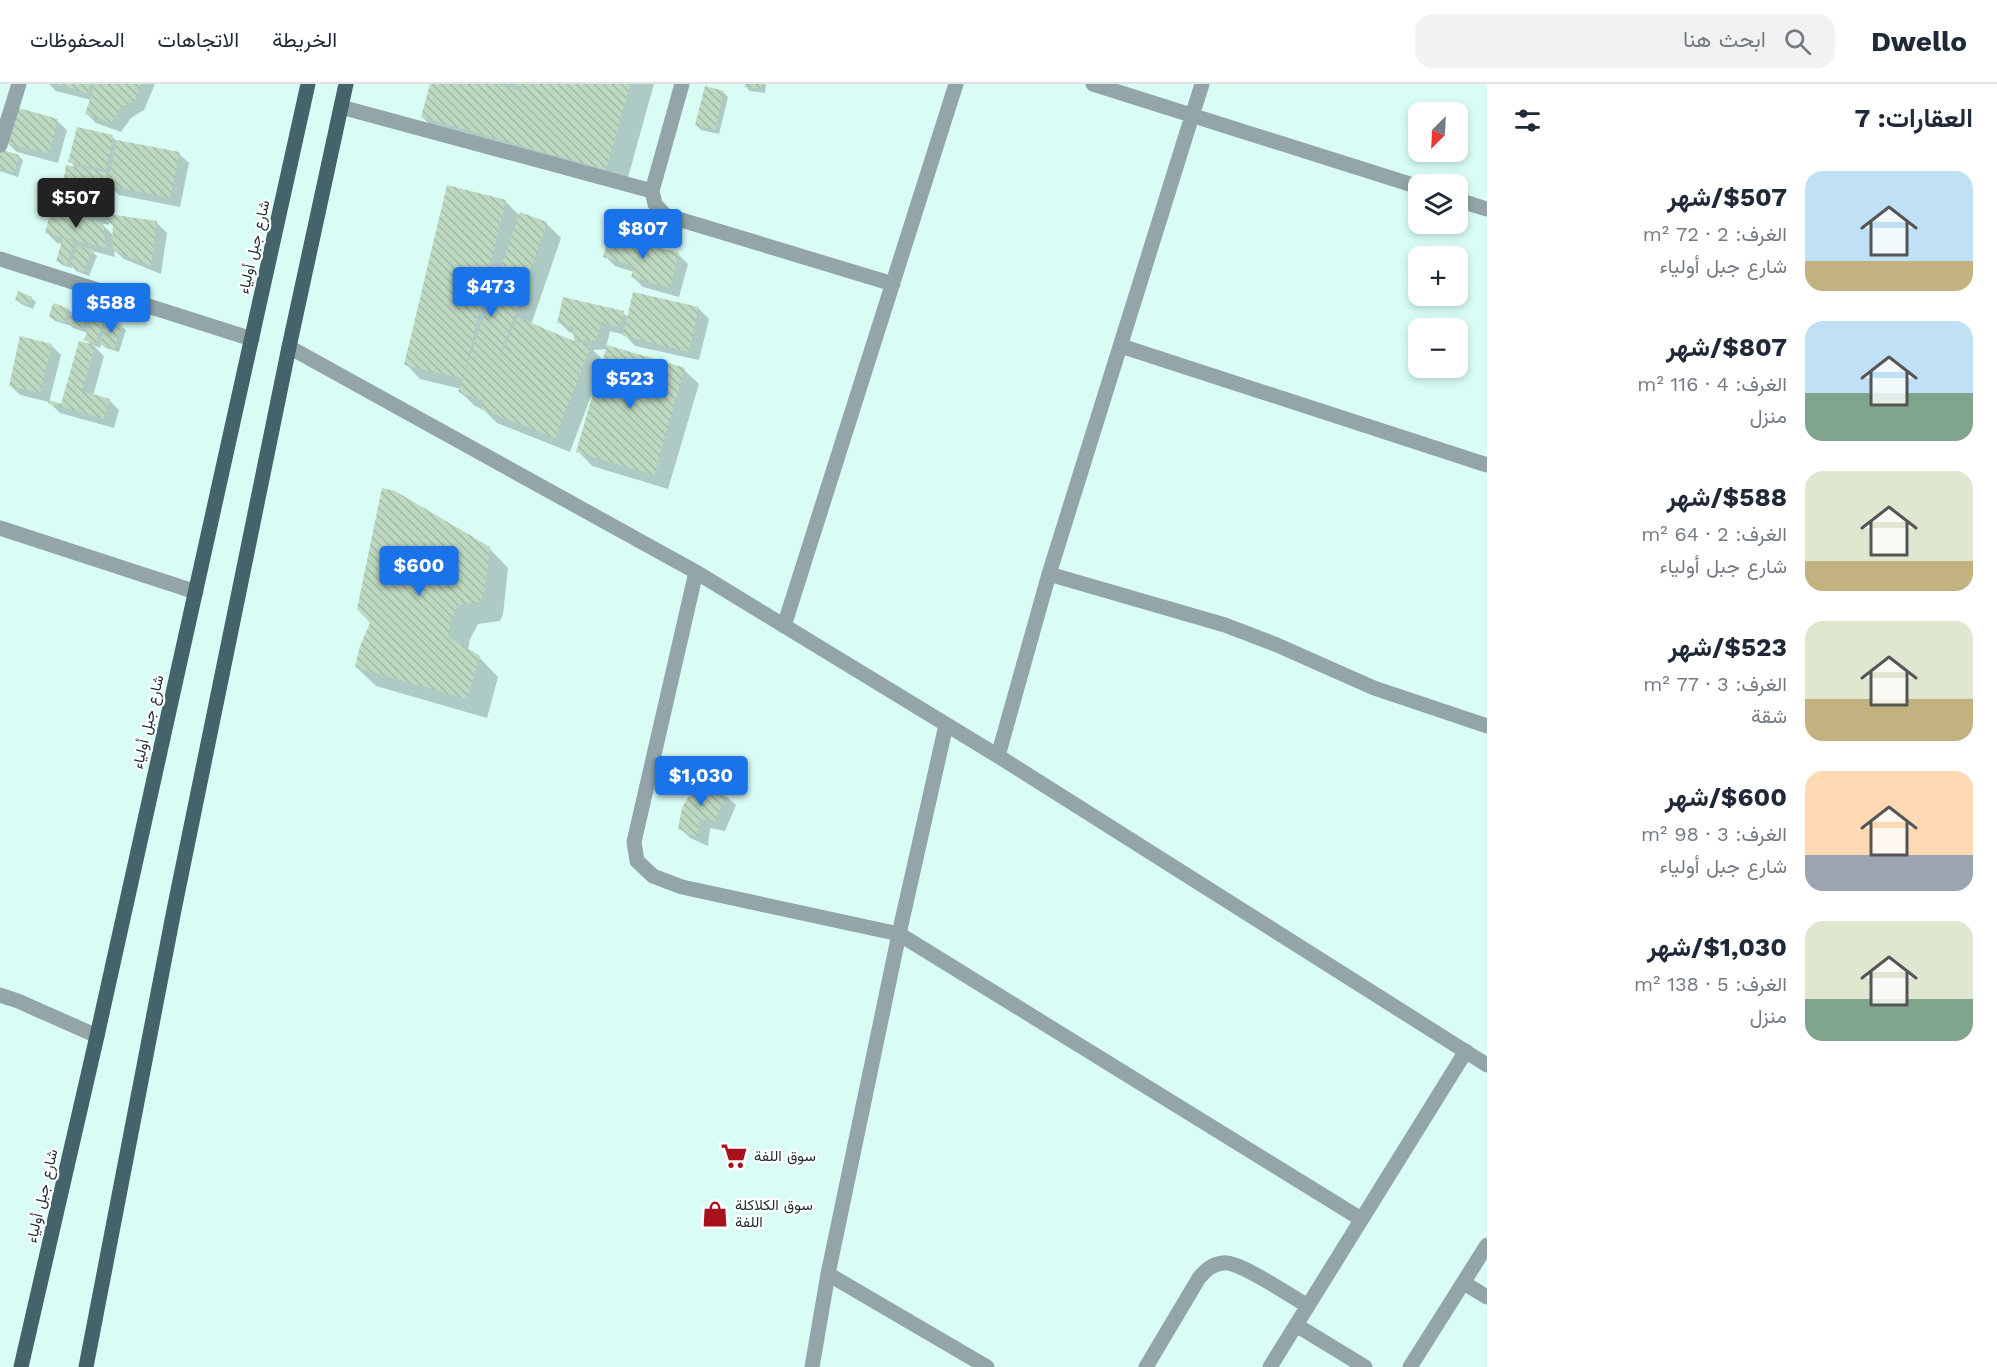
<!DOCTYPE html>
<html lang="ar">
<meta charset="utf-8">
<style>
:root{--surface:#fff;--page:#f2f2f3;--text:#1f2937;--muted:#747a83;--line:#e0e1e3;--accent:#1a73e8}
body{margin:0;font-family:"Work Sans",Vazirmatn,sans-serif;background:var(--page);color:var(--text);direction:rtl;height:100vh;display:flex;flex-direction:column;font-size:22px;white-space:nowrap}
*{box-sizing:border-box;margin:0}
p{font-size:20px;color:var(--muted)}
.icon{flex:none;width:33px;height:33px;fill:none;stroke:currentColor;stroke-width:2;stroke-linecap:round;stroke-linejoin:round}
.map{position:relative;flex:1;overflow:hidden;direction:ltr}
.panel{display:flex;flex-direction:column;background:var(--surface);width:510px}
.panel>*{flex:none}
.needle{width:39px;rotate:204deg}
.controls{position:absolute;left:1408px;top:18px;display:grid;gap:12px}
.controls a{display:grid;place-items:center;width:60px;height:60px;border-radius:12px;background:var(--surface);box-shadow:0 3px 9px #0003;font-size:30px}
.price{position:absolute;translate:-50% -51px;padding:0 14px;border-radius:6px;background:var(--accent);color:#fff;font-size:20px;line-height:39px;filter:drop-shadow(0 2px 3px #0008)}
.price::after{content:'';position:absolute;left:50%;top:36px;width:18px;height:14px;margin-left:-9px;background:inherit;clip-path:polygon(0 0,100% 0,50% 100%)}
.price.active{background:#222;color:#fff}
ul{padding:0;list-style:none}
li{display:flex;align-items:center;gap:18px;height:150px;padding:0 24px}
li span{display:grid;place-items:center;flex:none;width:168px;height:120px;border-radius:18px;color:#555}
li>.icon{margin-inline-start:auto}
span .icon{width:72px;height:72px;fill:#fffc;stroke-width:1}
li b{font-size:26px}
h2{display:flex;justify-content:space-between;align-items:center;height:72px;padding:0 24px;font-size:26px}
header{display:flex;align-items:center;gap:36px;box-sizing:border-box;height:84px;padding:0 30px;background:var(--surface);border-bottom:2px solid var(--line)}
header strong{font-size:28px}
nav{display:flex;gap:33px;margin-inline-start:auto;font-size:21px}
.search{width:420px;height:54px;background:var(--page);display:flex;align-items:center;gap:15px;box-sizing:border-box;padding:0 21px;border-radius:18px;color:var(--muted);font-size:22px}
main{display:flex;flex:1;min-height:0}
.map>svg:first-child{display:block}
</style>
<header>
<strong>Dwello</strong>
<div class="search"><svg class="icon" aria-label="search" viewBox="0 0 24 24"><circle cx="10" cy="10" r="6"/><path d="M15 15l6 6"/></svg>ابحث هنا</div>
<nav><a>الخريطة</a><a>الاتجاهات</a><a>المحفوظات</a></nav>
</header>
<main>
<section class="panel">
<h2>العقارات: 7<svg class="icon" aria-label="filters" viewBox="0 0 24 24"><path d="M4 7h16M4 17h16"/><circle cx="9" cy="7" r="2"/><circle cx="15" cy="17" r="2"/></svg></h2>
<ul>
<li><span style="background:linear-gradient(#bfe0f5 75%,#c2b280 0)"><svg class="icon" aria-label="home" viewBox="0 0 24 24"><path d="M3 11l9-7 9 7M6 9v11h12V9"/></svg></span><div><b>$507/شهر</b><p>الغرف: 2 · 72 m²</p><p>شارع جبل أولياء</p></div></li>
<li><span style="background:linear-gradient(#bfe0f5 60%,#7fa58c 0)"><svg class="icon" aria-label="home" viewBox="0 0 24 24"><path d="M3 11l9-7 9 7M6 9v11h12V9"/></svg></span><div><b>$807/شهر</b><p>الغرف: 4 · 116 m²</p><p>منزل</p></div></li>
<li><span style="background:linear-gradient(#dfe7d0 75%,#c2b280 0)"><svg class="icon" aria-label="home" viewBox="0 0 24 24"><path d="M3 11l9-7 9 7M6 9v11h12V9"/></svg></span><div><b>$588/شهر</b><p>الغرف: 2 · 64 m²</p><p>شارع جبل أولياء</p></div></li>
<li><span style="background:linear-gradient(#dfe7d0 65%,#c2b280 0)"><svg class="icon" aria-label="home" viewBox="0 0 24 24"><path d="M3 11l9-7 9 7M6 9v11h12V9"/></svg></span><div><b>$523/شهر</b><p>الغرف: 3 · 77 m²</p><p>شقة</p></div></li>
<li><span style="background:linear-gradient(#ffd9b3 70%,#9aa5b1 0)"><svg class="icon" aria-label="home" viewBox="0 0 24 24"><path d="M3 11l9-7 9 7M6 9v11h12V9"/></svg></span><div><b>$600/شهر</b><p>الغرف: 3 · 98 m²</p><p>شارع جبل أولياء</p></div></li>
<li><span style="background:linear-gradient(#dfe7d0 65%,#7fa58c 0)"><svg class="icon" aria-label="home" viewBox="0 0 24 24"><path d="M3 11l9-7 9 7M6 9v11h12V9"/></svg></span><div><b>$1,030/شهر</b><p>الغرف: 5 · 138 m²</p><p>منزل</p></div></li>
</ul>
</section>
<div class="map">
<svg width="1487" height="1283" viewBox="0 0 1487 1283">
<defs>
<pattern id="building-back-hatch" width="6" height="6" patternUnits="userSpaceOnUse" patternTransform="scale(1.5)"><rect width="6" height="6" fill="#bdd9c1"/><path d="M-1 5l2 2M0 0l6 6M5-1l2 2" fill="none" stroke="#a2bba6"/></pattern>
</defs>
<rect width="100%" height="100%" fill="#d9fdf5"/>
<path fill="#0003" fill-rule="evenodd" d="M49,0H155L144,26L131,34L121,48L96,39L86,29L91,16L56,7Z
M431,0H654L625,104L437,48L422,33Z
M747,0H766L765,9L750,7L746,3Z
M723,8L728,13L719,50L701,46L696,41Z
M57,37L67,46L58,79L17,68L7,59Z
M112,53L117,57L179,70L189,79L180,123L119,111L115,107L110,132L157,139L167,149L161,190L124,175L114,166L115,173L92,167L97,172L89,192L76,187L72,182V184L62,181L58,177L63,160L57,159L47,149L69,132L60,124L76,84L70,77ZM109,137L114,142V152L101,139L109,141Z
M0,67L18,72L23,76L18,93L0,87Z
M505,117L520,132L546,139L561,154L531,241L576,260L575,250L569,248L559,238L623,229L629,234L635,210L699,225L709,235L699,276L635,262L625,251L610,247L606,263L684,286L699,300L668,405L592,382L578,367L594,313L591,312L570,368L497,339L484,326L475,322L460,308L461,305L420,295L406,280ZM608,265L604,277L593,266Z
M678,170L688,180L679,213L643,203L633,193L634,188L615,182L605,172Z
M31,214L36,218L33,225L21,220L17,216Z
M68,225L73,230H87L92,235L93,234L103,237L107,241L121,242L126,246L119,268L106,264L101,260L100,264L93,261L104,272L93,312L109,316L119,326L114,344L60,329L49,318L20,311L10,301L51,261L61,271L49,318L62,322L92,262L86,255L88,249L73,244L69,240L68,241L55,237L50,232Z
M489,464L508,484L503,530L500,537L478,540L470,555L468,566L479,573L498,593L487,634L376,602L356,583Z
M726,712L736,721L725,747L710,744L708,762L690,754L680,744Z"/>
<path fill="url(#building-back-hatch)" d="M57,0H90L87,9Z
M95,0H141L135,16L121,24L111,39L85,30Z
M430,0H496L521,7L522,3L513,0H630L606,86L421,33Z
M745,0H762L761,5L744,3Z
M705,2L724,7L715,46L695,41Z
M15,23L58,35L49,70L5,59Z
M77,43L113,51L106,86L68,78Z
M117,56L180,68L170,114L107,101Z
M0,65L19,71L14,89L0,85Z
M66,81L107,88L99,132L59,124Z
M447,101L506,116L464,290L520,128L547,138L497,282L517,233L574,257L591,262L555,354L481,325L484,317L458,308L463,295L404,281Z
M51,126L103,139L106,164L45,149Z
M108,130L157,137L151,182L112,166L113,142L107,137Z
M610,149L679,169L670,204L631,193L634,182L603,173Z
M63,154L74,158L67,181L56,177Z
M78,161L93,166L84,188L70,182Z
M18,207L32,213L29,221L15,216Z
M633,208L699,223L689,268L623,252Z
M563,213L624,227L620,243L601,238L596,256L574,257L573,243L557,239Z
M53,219L68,224L64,238L49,233Z
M74,223L88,228L82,245L67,240Z
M92,232L103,235L96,260L84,256Z
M107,236L122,240L114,265L100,260Z
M20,252L52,260L40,309L9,302Z
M79,257L95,261L82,307L110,315L104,335L48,319L49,316L61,320Z
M607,261L685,284L654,391L576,368Z
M382,404L395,407L490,463L484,510L480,518L458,521L451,535L448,552L480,572L467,615L355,583L360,562L370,539L357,525Z
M698,696L727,710L715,737L700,735L698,753L678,745L682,724Z"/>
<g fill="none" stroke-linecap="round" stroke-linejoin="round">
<path stroke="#93a5a8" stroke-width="15" d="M682,0L652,107L655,120L665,131L893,200
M1093,0L1419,103
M341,23L652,107
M0,61L19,0
M1458,116L1487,125
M0,175L252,255
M1121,262L1487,381
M289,263L696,488L998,672L1487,981
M0,444L196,508
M696,488L634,758L637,777L653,792L682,803L899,850L1361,1135
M1049,490L1225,541L1277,561L1374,604L1487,642
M784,542L956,0
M998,672L1049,490L1202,0
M0,911L18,917L97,952
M828,1190L987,1283
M1464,1199L1487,1213
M1296,1241L1365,1283
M812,1283L828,1190L899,850L946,641
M1146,1283L1199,1194C1206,1186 1212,1180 1223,1179C1238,1176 1292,1213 1308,1222
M1270,1283L1466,967
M1410,1283L1487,1161"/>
<path stroke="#44636a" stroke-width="15" d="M21,1283L97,952L308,0
M86,1283L174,826L289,263L346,0"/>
</g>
<defs>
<g id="supermarket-bare" transform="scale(2.07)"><path d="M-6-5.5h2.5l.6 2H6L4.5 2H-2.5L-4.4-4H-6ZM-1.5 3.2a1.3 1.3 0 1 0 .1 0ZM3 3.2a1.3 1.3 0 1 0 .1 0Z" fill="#a8121d" stroke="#fff" stroke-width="2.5" paint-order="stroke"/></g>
<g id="shop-bare" transform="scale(2.07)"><path d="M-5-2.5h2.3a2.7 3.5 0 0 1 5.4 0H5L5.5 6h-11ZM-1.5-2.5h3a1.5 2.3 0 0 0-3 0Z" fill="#a8121d" stroke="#fff" stroke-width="2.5" paint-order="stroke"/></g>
</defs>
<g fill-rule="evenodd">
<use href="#supermarket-bare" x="734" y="1072"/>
<use href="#shop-bare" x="715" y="1130"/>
</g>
<g text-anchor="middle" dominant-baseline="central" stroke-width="4.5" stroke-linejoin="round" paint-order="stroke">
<g font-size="15" fill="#1d2f2c" stroke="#fff">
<text transform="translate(254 163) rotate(-77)">شارع جبل أولياء</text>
<text transform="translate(148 638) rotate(-77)">شارع جبل أولياء</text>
<text transform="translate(42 1112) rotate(-77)">شارع جبل أولياء</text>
</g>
<g font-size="15" fill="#1d2f2c" stroke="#fff" text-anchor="start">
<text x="754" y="1072">سوق اللفة</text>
<text x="735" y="1121">سوق الكلاكلة<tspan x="735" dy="17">اللفة</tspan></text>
</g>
</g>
</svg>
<div class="controls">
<a><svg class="needle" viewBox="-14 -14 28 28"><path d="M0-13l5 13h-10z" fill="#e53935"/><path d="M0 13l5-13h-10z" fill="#747a83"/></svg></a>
<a><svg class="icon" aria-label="layers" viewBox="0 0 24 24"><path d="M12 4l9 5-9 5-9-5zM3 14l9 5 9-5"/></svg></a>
<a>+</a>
<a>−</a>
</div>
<b class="price active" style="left:76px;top:145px">$507</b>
<b class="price" style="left:643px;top:176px">$807</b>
<b class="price" style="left:491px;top:234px">$473</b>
<b class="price" style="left:111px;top:250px">$588</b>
<b class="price" style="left:630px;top:326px">$523</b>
<b class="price" style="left:419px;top:513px">$600</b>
<b class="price" style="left:701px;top:723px">$1,030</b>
</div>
</main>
